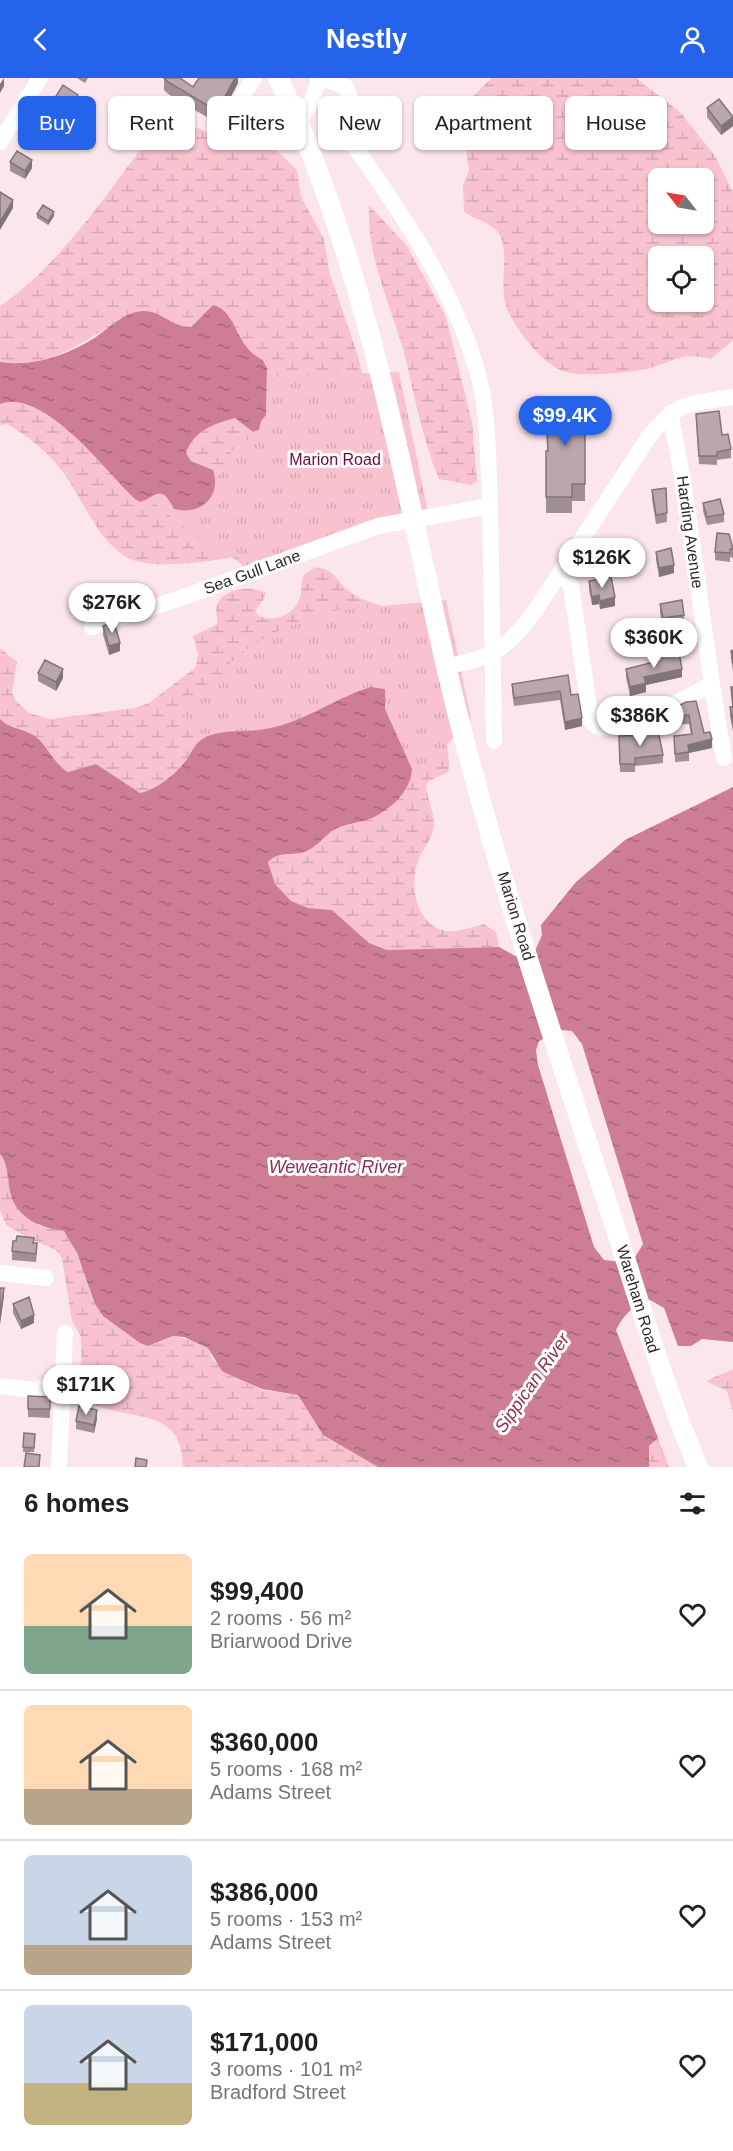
<!DOCTYPE html>
<meta charset="utf-8">
<style>
:root{--surface:#fff;--page:#f6f6f6;--text:#202124;--muted:#757577;--line:#e0e0e0;--accent:#2563eb}
body{margin:0;font-family:Arial,sans-serif;background:var(--page);color:var(--text);height:100vh;display:flex;flex-direction:column;font-size:22px;white-space:nowrap}
*{box-sizing:border-box;margin:0}
p{font-size:20px;color:var(--muted)}
.icon{flex:none;width:33px;height:33px;fill:none;stroke:currentColor;stroke-width:2;stroke-linecap:round;stroke-linejoin:round}
.map{position:relative;height:1389px;overflow:hidden}
.sheet{display:flex;flex-direction:column;background:var(--surface);flex:1}
.sheet>*{flex:none}
.top-card{position:absolute;left:18px;top:18px;width:698px;height:54px;display:flex;gap:12px}
.needle{width:39px;rotate:301deg}
.buttons{position:absolute;left:648px;top:90px;display:grid;gap:12px}
.buttons a{display:grid;place-items:center;width:66px;height:66px;border-radius:9px;background:var(--surface);box-shadow:0 2px 4px #0004;font-size:30px}
.price{position:absolute;translate:-50% -51px;padding:0 14px;border-radius:21px;background:#fff;color:#222;font-size:20px;line-height:39px;filter:drop-shadow(0 2px 3px #0008)}
.price::after{content:'';position:absolute;left:50%;top:36px;width:18px;height:14px;margin-left:-9px;background:inherit;clip-path:polygon(0 0,100% 0,50% 100%)}
.price.active{background:var(--accent);color:#fff}
ul{padding:0;list-style:none}
li{display:flex;align-items:center;gap:18px;height:150px;padding:0 24px}
li+li{border-top:2px solid var(--line)}
li span{display:grid;place-items:center;flex:none;width:168px;height:120px;border-radius:9px;color:#555}
li>.icon{margin-inline-start:auto}
span .icon{width:72px;height:72px;fill:#fffc;stroke-width:1}
li b{font-size:26px}
h2{display:flex;justify-content:space-between;align-items:center;height:72px;padding:0 24px;font-size:26px}
.tag{padding:0 21px;border-radius:9px;background:var(--surface);box-shadow:0 2px 4px #0004;font-size:21px;line-height:54px}
.tag.active{background:var(--accent);color:#fff}
header{display:flex;justify-content:space-between;align-items:center;height:78px;padding:0 24px;background:var(--accent);color:#fff;font-size:27px;font-weight:600}
.map>svg:first-child{display:block}
</style>
<header><svg class="icon" aria-label="back" viewBox="0 0 24 24"><path d="M15 5l-7 7 7 7"/></svg>Nestly<svg class="icon" aria-label="person" viewBox="0 0 24 24"><circle cx="12" cy="8" r="4"/><path d="M4 21q1-7 8-7t8 7"/></svg></header>
<div class="map">
<svg width="733" height="1389" viewBox="0 0 733 1389">
<defs>
<pattern id="wetland-marsh" width="20" height="14" patternUnits="userSpaceOnUse" patternTransform="scale(1.5)"><rect width="20" height="14" fill="#f8c3cf"/><path d="M1 5h8M5 5V1M11 12h8M15 12V8" fill="none" stroke="#d5a7b2"/></pattern>
<pattern id="park-tufts" width="24" height="20" patternUnits="userSpaceOnUse" patternTransform="scale(1.5)"><rect width="24" height="20" fill="#f8c3cf"/><path d="M3 7l-1-3M5 7V3M7 7l1-3M15 17l-1-3M17 17v-4M19 17l1-3" fill="none" stroke="#d5a7b2"/></pattern>
<pattern id="water-ripples" width="26" height="14" patternUnits="userSpaceOnUse" patternTransform="scale(1.5)"><rect width="26" height="14" fill="#cd7e93"/><path d="M2 4q2-2 4 0t4 0M15 11q2-2 4 0t4 0" fill="none" stroke="#a76778"/></pattern>
</defs>
<rect width="100%" height="100%" fill="#fbe6eb"/>
<path fill="url(#wetland-marsh)" fill-rule="evenodd" d="M492,0H636L680,34L715,78L733,114V262L711,281C680,274 678,282 650,290C633,295 576,300 560,292C539,281 522,258 511,239C494,212 514,171 496,152C488,144 473,140 464,134L463,107L469,93L461,39L463,28ZM658,100H704V146H658ZM658,178H704V224H658Z
M183,44L209,55L261,52L267,54L278,74L297,92L301,119L324,161L329,193L358,278L369,325L253,496L232,479C207,484 151,492 128,480C97,463 82,419 62,393C47,373 27,358 7,346L0,347V326C44,310 108,395 135,421L213,392L191,383L186,375C194,353 213,346 235,340L244,346L261,342L266,337L267,290L264,282L251,277L228,237L213,227L191,249L182,250L161,237C146,240 124,241 111,248C71,270 49,290 0,284V228C64,185 112,107 159,47Z
M369,127L407,168L446,239L472,344L477,403L471,407L439,401C423,362 415,322 406,282C393,231 366,180 369,127Z
M316,489C338,493 334,502 349,513C364,525 388,529 406,534C416,565 456,667 448,694L429,703L426,707C427,723 437,737 433,753C430,765 420,774 417,786C409,811 418,850 448,853C460,854 472,849 484,846L496,854L499,869L387,872L369,865L332,832L308,830L291,823L275,806L268,784C279,774 289,777 302,775C316,772 321,759 332,753C344,745 358,743 372,740L200,663C185,684 167,710 139,715L96,686L68,694C53,685 48,668 35,658C24,649 9,651 0,641V570L17,584L12,615L16,623L29,635L50,641L135,630L149,625L196,589L198,576L193,558L217,546C218,540 215,532 217,527C224,509 251,508 265,514V519L256,532L257,537C274,546 297,537 301,515C302,508 301,503 304,497Z
M0,1076L7,1089L11,1118L39,1148L64,1153L71,1162L91,1211L155,1266L173,1258L194,1263L208,1270L213,1282L230,1297L262,1312L298,1317L323,1357L378,1389H183C183,1324 124,1346 86,1322L82,1309L81,1259L72,1243L62,1180L56,1172L30,1161L6,1147L0,1132Z
M733,1291V1335L727,1313L706,1303Z
M658,1360L669,1389H649V1368Z"/>
<path fill="url(#park-tufts)" d="M399,294L429,439L266,482L223,478L115,396L212,412L230,375L237,366L253,360L266,341L273,299Z
M446,522L471,640L415,702L414,696L385,650L203,680L182,631L196,613L222,596L230,585L250,569L273,555L330,533Z"/>
<path fill="url(#water-ripples)" fill-rule="evenodd" d="M213,227C237,232 235,270 263,282L267,290L266,337L261,343L259,351L253,354L235,340C213,346 194,353 186,375L191,383L213,392C222,418 201,438 174,431C161,405 157,418 140,424L135,421C107,395 45,310 0,326V284C33,289 68,277 96,259C110,249 126,233 144,233C162,233 173,250 191,249Z
M371,609L385,611V631L412,691C411,713 391,731 372,740C359,745 345,745 332,753C323,759 318,768 307,773C293,779 280,772 268,784L275,806L291,823L308,830L332,832L369,865L387,872L499,869L517,879L532,880L542,857L541,847L576,804L625,762L733,709V1264L702,1261L691,1268H678L664,1230L650,1222C634,1225 623,1238 616,1252L658,1360L649,1368V1389H378L323,1357L298,1317L262,1311L230,1297L222,1293L208,1270L184,1259L173,1258L148,1268L140,1265L103,1238L95,1226L77,1175L64,1153C36,1149 13,1138 9,1108C8,1096 7,1085 0,1076V641C9,651 24,650 35,658C48,668 53,685 68,694L96,686L140,715C158,711 176,696 187,681C191,675 195,666 201,662C218,651 240,654 259,652C301,647 332,621 371,609ZM561,952L572,953L582,966L643,1166L634,1181L622,1184L604,1182L594,1169L538,987L536,972L539,963Z"/>
<g fill="none" stroke-linecap="round" stroke-linejoin="round">
<path stroke="#fff" stroke-width="16" d="M321,0L346,9C356,27 345,44 351,63C401,135 454,210 478,296C489,338 488,385 490,428
M235,30L254,0
M296,42C311,32 314,17 319,0
M0,64L40,0
M670,335C694,449 703,565 724,680
M561,495L571,508L591,643C606,668 690,617 711,607
M92,549L181,520L378,448L490,428L494,663
M446,588C490,582 509,569 535,533L648,360C676,323 690,326 733,319
M0,1195L46,1200
M0,1308L34,1312L52,1307H62
M59,1389L65,1255"/>
<path stroke="#fff" stroke-width="20" d="M278,0C366,182 401,392 446,588C487,764 545,935 601,1106C633,1201 659,1297 698,1389"/>
</g>
<path fill="#a09093" d="M77,0H88L85,5Z
M164,0L193,9L238,0V5L217,45L168,16L164,12Z
M78,25L65,47L59,44L56,49L46,43V34Z
M707,30L733,39V48L721,57L707,39Z
M10,84L32,90L25,101L10,93Z
M37,136L54,138L48,147L37,140Z
M578,326H585V423H572V435H546V373H547L546,329H557Z
M696,336L722,357L731,371V380L717,382V387L699,386Z
M666,410L667,444L656,446L652,421V412Z
M703,425L724,436V444L707,447L703,433Z
M733,471V480L730,479V484L715,482V474Z
M656,474L674,495L659,499L656,482Z
M589,503L615,528L600,531L599,526L592,527L589,512Z
M660,526L684,537V545L663,549L660,535Z
M103,548L120,573L109,577L103,557Z
M616,550L626,551L633,568L619,571L616,558Z
M733,572V594L731,581V573Z
M657,579L682,599L646,607V614L630,618L626,599V591L657,584Z
M38,595L63,600L56,613L38,603Z
M568,597L571,617L582,648L565,652L560,622L514,628L512,614V606Z
M731,609H733V654L730,638V629H732Z
M686,624L712,670L689,675V683L675,684L674,658L691,656L689,646L672,647V631Z
M619,658L663,677V685L635,688V694H620Z
M34,1165L37,1174L36,1184L12,1182V1173Z
M13,1226L34,1245L21,1251L13,1235Z
M50,1319V1340L28,1339V1331Z
M97,1341L94,1355L76,1351V1343Z
M24,1355L35,1356L34,1374H23Z"/>
<path fill="#827578" d="M4,0V8L0,15V6Z
M235,0H238V5L217,45V33Z
M78,17V25L65,47V39Z
M59,36V44L56,49V40Z
M733,39V48L721,57V48Z
M32,82V90L25,101V93Z
M13,122V130L0,152V144Z
M54,134V138L48,147V143Z
M674,487V495L659,499V490Z
M599,517V526L592,527V519Z
M615,519V528L600,531V523Z
M633,560V568L619,571V562Z
M120,565V573L109,577V568Z
M63,591V600L56,613V604Z
M682,591V599L646,607V614L630,618V609L644,599Z
M582,640V648L565,652V644Z
M712,661V670L688,675V667Z
M4,1210V1218L0,1247V1239Z
M34,1237V1245L21,1251V1243Z
M97,1332V1341L94,1355V1347Z"/>
<path fill="#baa7ab" stroke="#827578" stroke-width="1.5" d="M164,0H180L193,9L199,0H235L217,33L168,4Z
M63,7L78,17L65,39L59,36L56,40L46,34Z
M719,21L733,39L721,48L707,30Z
M17,73L32,82L25,93L10,84Z
M0,114L13,122L0,144Z
M43,127L54,134L48,143L37,136Z
M557,320H578V326H585V406H572V419H546V373H548L546,329H557Z
M719,333L722,357L728,356L731,371L717,374V378H699L696,336Z
M666,410L667,435L656,437L652,412Z
M720,421L724,436L707,439L703,425Z
M717,455L729,456L733,471H730V475L715,474Z
M671,470L674,487L659,490L656,474Z
M611,499L615,519L600,523L599,517L592,519L589,503Z
M682,522L684,537L663,540L660,526Z
M114,544L120,565L109,568L103,548Z
M625,548L626,551L631,550L633,560L619,562L616,550Z
M733,572V585L731,573Z
M679,574L682,591L644,599L646,605L630,609L626,591L658,583L657,579Z
M45,582L63,591L56,604L38,595Z
M568,597L571,617L578,616L582,640L565,644L560,613L514,620L512,606Z
M731,609H733V628Z
M696,623L704,655L710,654L712,661L688,667L689,674L675,676L674,658L692,656L689,637L672,639V631L686,624Z
M733,628V646L730,629Z
M658,652L663,677L635,680V686H620L619,658L646,657V653Z
M17,1158L34,1160L33,1165H37L36,1176L12,1173L13,1163H16Z
M0,1210H4L0,1239Z
M29,1219L34,1237L21,1243L13,1226Z
M28,1318L50,1319V1331H28Z
M79,1328L97,1332L94,1347L76,1343Z
M24,1355L35,1356L34,1370L23,1369Z
M26,1375L40,1377L39,1389H24Z
M136,1380L147,1382L146,1389H135Z"/>
<g text-anchor="middle" dominant-baseline="central" stroke-width="6" stroke-linejoin="round" paint-order="stroke">
<g font-size="16" fill="#6b0b33" stroke="#fff">
<text x="335" y="381">Marion Road</text>
</g>
<g font-size="16" fill="#2e2628" stroke="#fff">
<text transform="translate(690 454) rotate(82)">Harding Avenue</text>
<text transform="translate(252 494) rotate(-20)">Sea Gull Lane</text>
<text transform="translate(516 838) rotate(73)">Marion Road</text>
<text transform="translate(638 1221) rotate(73)">Wareham Road</text>
</g>
<g font-size="18" font-style="italic" fill="#8e3050" stroke="#fff">
<text x="336" y="1089">Weweantic River</text>
<text transform="translate(532 1305) rotate(-55)">Sippican River</text>
</g>
</g>
</svg>
<div class="buttons">
<a><svg class="needle" viewBox="-14 -14 28 28"><path d="M0-13l5 13h-10z" fill="#e53935"/><path d="M0 13l5-13h-10z" fill="#757577"/></svg></a>
<a><svg class="icon" aria-label="locate" viewBox="0 0 24 24"><circle cx="12" cy="12" r="6"/><path d="M12 2v4M12 18v4M2 12h4M18 12h4"/></svg></a>
</div>
<b class="price active" style="left:565px;top:369px">$99.4K</b>
<b class="price" style="left:602px;top:511px">$126K</b>
<b class="price" style="left:112px;top:556px">$276K</b>
<b class="price" style="left:654px;top:591px">$360K</b>
<b class="price" style="left:640px;top:669px">$386K</b>
<b class="price" style="left:86px;top:1338px">$171K</b>
<div class="top-card">
<a class="tag active">Buy</a>
<a class="tag">Rent</a>
<a class="tag">Filters</a>
<a class="tag">New</a>
<a class="tag">Apartment</a>
<a class="tag">House</a>
</div>
</div>
<section class="sheet">
<h2>6 homes<svg class="icon" aria-label="filters" viewBox="0 0 24 24"><path d="M4 7h16M4 17h16"/><circle cx="9" cy="7" r="2"/><circle cx="15" cy="17" r="2"/></svg></h2>
<ul>
<li><span style="background:linear-gradient(#ffd9b3 60%,#7fa58c 0)"><svg class="icon" aria-label="home" viewBox="0 0 24 24"><path d="M3 11l9-7 9 7M6 9v11h12V9"/></svg></span><div><b>$99,400</b><p>2 rooms · 56 m²</p><p>Briarwood Drive</p></div><svg class="icon" aria-label="heart" viewBox="0 0 24 24"><path d="M12 20l-8-8c-3-5 5-10 8-4 3-6 11-1 8 4z"/></svg></li>
<li><span style="background:linear-gradient(#ffd9b3 70%,#b9a48a 0)"><svg class="icon" aria-label="home" viewBox="0 0 24 24"><path d="M3 11l9-7 9 7M6 9v11h12V9"/></svg></span><div><b>$360,000</b><p>5 rooms · 168 m²</p><p>Adams Street</p></div><svg class="icon" aria-label="heart" viewBox="0 0 24 24"><path d="M12 20l-8-8c-3-5 5-10 8-4 3-6 11-1 8 4z"/></svg></li>
<li><span style="background:linear-gradient(#c9d6e8 75%,#b9a48a 0)"><svg class="icon" aria-label="home" viewBox="0 0 24 24"><path d="M3 11l9-7 9 7M6 9v11h12V9"/></svg></span><div><b>$386,000</b><p>5 rooms · 153 m²</p><p>Adams Street</p></div><svg class="icon" aria-label="heart" viewBox="0 0 24 24"><path d="M12 20l-8-8c-3-5 5-10 8-4 3-6 11-1 8 4z"/></svg></li>
<li><span style="background:linear-gradient(#c9d6e8 65%,#c2b280 0)"><svg class="icon" aria-label="home" viewBox="0 0 24 24"><path d="M3 11l9-7 9 7M6 9v11h12V9"/></svg></span><div><b>$171,000</b><p>3 rooms · 101 m²</p><p>Bradford Street</p></div><svg class="icon" aria-label="heart" viewBox="0 0 24 24"><path d="M12 20l-8-8c-3-5 5-10 8-4 3-6 11-1 8 4z"/></svg></li>
</ul>
</section>
